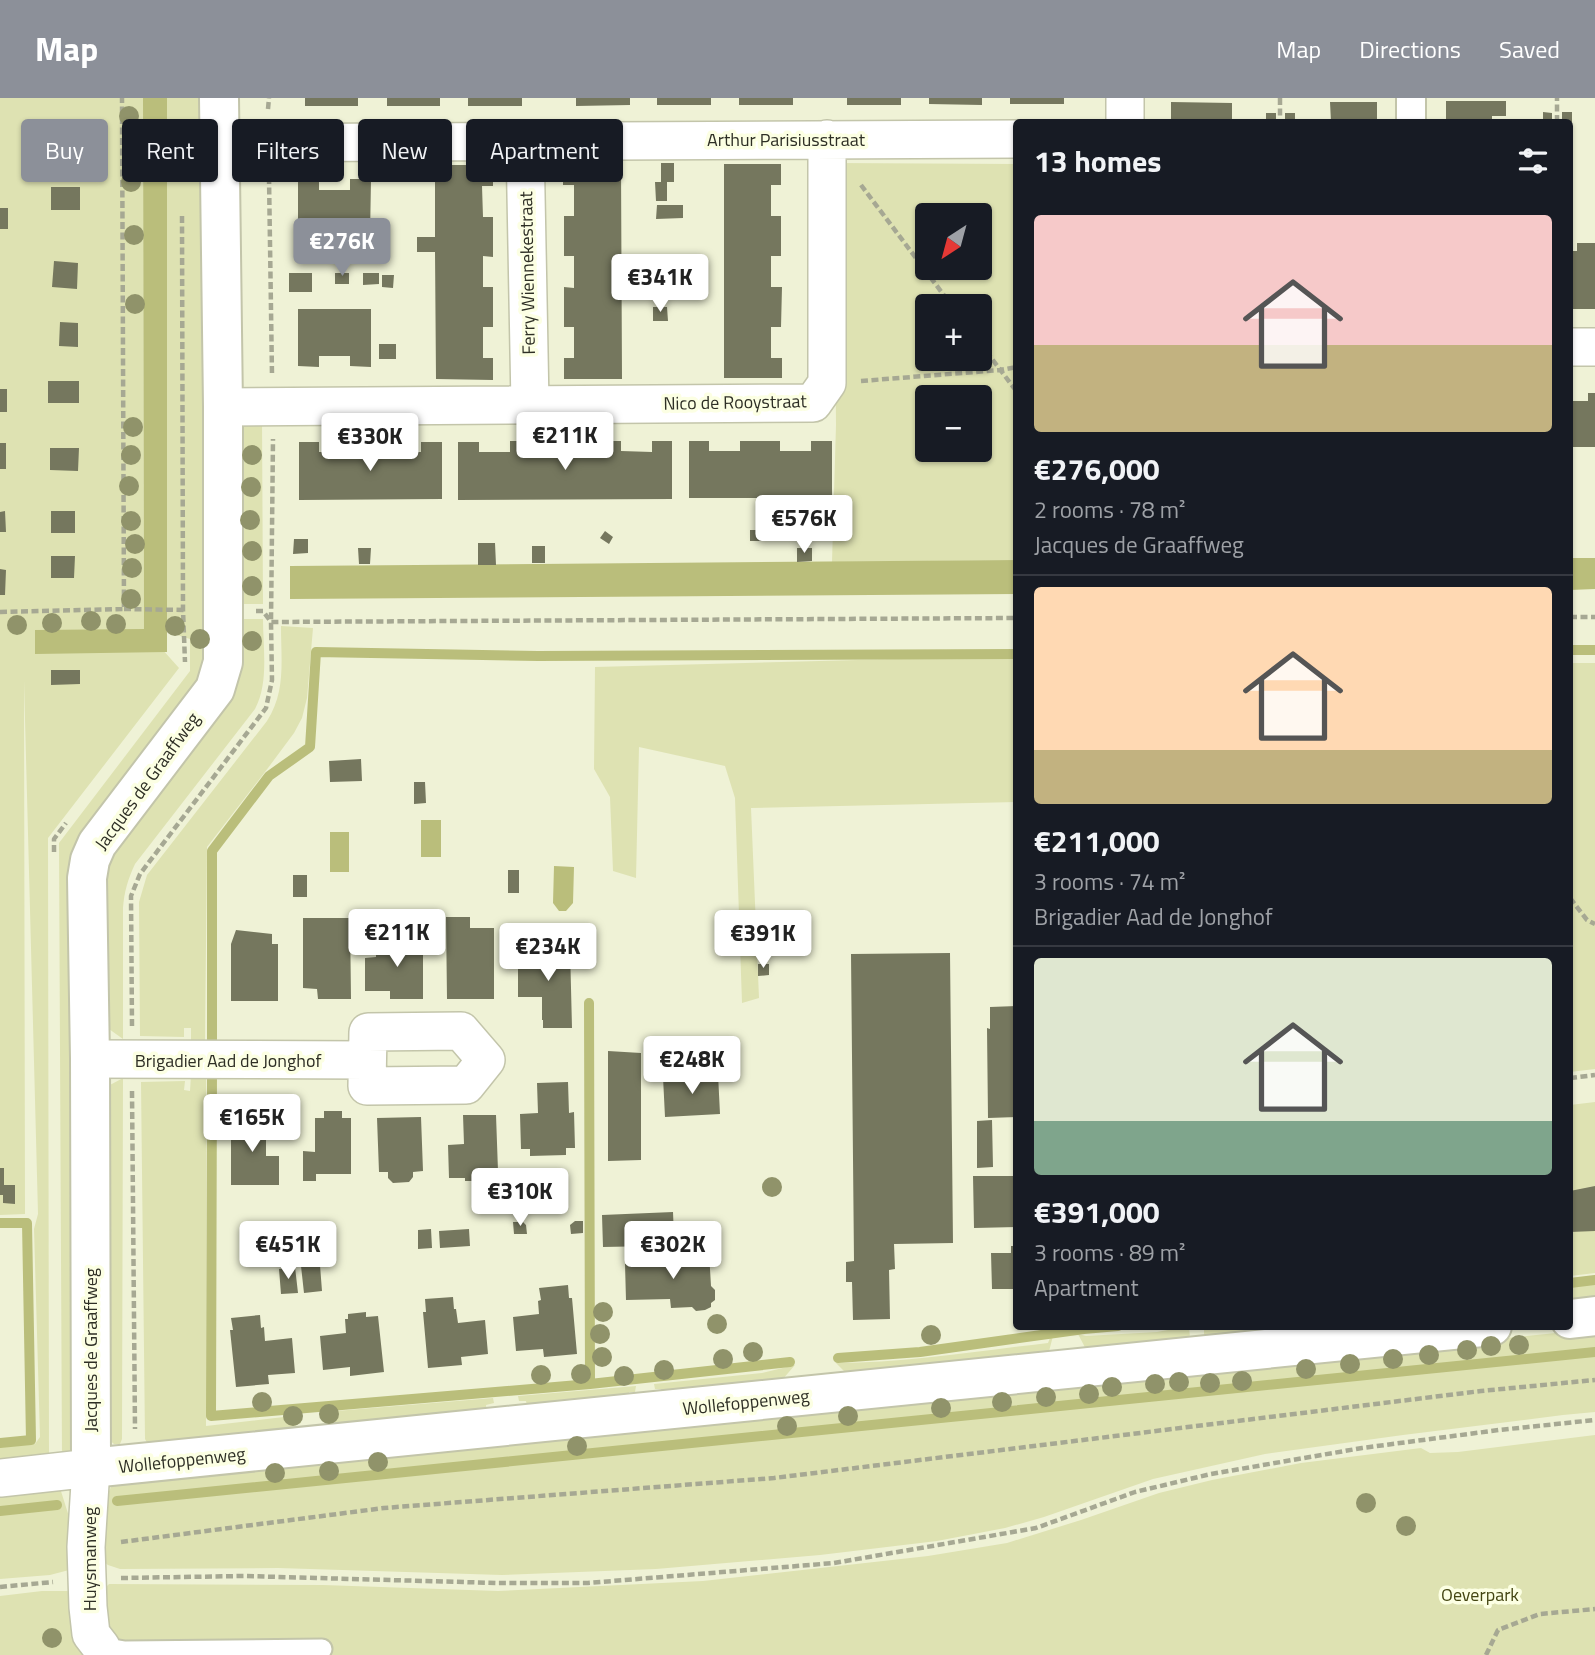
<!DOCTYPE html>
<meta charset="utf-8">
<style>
:root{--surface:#171b24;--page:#242831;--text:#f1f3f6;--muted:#9ea1a6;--line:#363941;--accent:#8c9099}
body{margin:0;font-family:"Titillium Web",sans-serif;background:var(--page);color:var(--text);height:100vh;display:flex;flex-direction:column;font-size:26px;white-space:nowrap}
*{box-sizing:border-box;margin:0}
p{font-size:23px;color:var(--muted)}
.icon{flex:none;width:38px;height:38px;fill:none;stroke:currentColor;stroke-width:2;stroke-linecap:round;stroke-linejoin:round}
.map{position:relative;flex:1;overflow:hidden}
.sheet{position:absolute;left:1013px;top:21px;width:560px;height:1211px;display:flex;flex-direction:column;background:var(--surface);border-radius:7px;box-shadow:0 2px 5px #0004}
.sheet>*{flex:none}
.banner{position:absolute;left:21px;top:21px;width:665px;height:63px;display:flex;gap:14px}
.needle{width:46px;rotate:216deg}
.controls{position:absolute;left:915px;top:105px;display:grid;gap:14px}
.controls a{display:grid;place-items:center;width:77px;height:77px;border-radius:7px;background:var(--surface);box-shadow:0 2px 5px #0004;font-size:35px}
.price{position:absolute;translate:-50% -60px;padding:0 16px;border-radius:7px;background:#fff;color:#222;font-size:23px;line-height:46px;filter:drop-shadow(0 2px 4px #0008)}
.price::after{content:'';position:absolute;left:50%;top:42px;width:21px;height:16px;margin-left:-10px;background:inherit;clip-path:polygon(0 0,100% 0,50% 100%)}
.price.current{background:var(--accent);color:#fff}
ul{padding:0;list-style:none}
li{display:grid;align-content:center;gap:14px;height:371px;padding:0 21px}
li+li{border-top:2px solid var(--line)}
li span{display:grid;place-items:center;height:217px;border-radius:7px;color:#555}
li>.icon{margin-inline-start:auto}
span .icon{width:126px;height:126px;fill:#fffc;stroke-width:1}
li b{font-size:30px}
h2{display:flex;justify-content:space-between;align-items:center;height:84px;padding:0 21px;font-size:30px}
.pill{padding:0 24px;border-radius:7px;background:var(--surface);box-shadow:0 2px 5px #0004;font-size:24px;line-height:63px}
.pill.current{background:var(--accent);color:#fff}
header{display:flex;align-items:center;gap:42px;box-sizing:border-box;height:98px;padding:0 35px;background:var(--accent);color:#fff}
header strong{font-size:33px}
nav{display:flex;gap:38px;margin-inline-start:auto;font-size:24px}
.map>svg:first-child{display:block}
</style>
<header>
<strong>Map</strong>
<nav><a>Map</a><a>Directions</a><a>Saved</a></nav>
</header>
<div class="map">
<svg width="1595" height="1557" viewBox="0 0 1595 1557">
<rect width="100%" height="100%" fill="#eff2d6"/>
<path fill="#dee2b2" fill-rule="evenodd" d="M0,0H143L144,531L179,570L48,740L49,1361L0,1366V1349L35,1346L40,1339L34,1131L38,1116L24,583L25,1116L0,1117Z
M167,0H206L209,568L87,737L74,1355L62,1361L59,745L190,573V541L167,534Z
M834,65L1017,66V462L832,464L836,327ZM928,117H980V170H928ZM928,208H980V261H928ZM928,299H980V352H928Z
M262,322L263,506H232L241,324Z
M232,521H263C263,550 269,585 255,611L135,766C128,781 124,794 123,810V941L109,931L104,767Z
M281,528L313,530L307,600L302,620L294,635L268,670L207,749L205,945H191V930H184V939L140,938L139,804L147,777L267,623C286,593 281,563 281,528Z
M973,559L1017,561V704L751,710L759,900L742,905L735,700L725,668L639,649L636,780L613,773L610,699L594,671L595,569Z
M1570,565H1595V971L1570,974Z
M206,976V1328L301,1317V1325L296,1327L295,1337L149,1348L145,1341L141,984L185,983L184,992L190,993L191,977Z
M123,980L122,1341L120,1346H114L107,1340L106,994L110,987Z
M1595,1004V1175L1570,1178V1007Z
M1595,1186V1204L1570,1207V1189Z
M1189,1228L1190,1240L1089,1257L1078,1236L1086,1238L1157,1234Z
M1204,1229H1253L1246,1241L1211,1245L1204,1237Z
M1595,1231V1314L1563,1317L1403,1337L1265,1356L1153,1381L1044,1419L1005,1430L937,1443L820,1457L656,1471L502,1477L278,1470L120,1471L108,1467L101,1462L105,1401L111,1389L120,1381Z
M1053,1238L1047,1261L846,1275L836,1265C906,1265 978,1253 1048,1245L1050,1240Z
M795,1267L782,1282L662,1300L661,1291H655L654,1286L762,1275Z
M636,1288L635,1294H629L631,1303L528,1313L526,1303H519L518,1298Z
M493,1300L494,1305L486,1307L487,1317L334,1333L332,1322L326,1323L324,1314Z
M1595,1337V1557H0V1498L42,1493H67L74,1496L106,1489L109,1486L323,1487L498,1493L703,1483L928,1458L1007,1445L1081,1422L1159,1395L1212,1382L1301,1365L1421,1350L1430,1355L1458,1354Z
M60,1390L71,1425L69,1472L50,1477L0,1481V1393Z"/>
<path fill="#babe7b" d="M143,0H167V554L35,556V532L144,531Z
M1570,460H1595V491L1570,492Z
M1017,462V496L290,501V468Z
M421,722H441V759H421Z
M330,734H349V774H330Z
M554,768L574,769L573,805L566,813H559L553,805Z"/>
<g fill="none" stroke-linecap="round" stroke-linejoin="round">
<path stroke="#babe7b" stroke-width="10" d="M1570,552H1595
M589,905L590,1286
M212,954V753L269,678L310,649L316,554L538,558L1017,556
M212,969L211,1318L590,1286L790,1264
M0,1125H27L31,1342L0,1345
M1570,1185L1595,1182
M838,1260L920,1254L1084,1231L1118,1228
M117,1403L1595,1254
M0,1413L57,1407"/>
</g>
<path fill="#75775e" d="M305,0H358V8H305Z
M387,0H440V8H387Z
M468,0H522V8H468Z
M576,0H630V7L576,8Z
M657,0H711V7H657Z
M739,0H793V7H739Z
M847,0H901V7H847Z
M929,0H982V7L929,6Z
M1010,0H1064V6H1010Z
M1446,3H1506V18H1492V24H1446Z
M1171,4L1232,5V24H1171Z
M1330,4H1377V24H1331Z
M1543,14L1552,15V24H1543Z
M1562,14H1572V24H1562Z
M1266,15H1276V24H1266Z
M1285,15H1295V24H1285Z
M48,47H69V66H48Z
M661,65H674V84H667V103H656L655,84H661Z
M563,66L621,67L622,281H564V260H574V229H564V189L574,190V158H564V118H574V87H563Z
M724,66H781V87H771V118H781V158H771V189H782L781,229H771V260H782V280H724Z
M435,67H493V88H482L483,119H493V159L483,158V189H493V229H483V260H493V282L436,281L435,154H417V139H435Z
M298,81H319V92H350V81H371L370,139H298Z
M51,89H80V112H51Z
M657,107H683V120L656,121Z
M0,110H8V131H0Z
M1577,145H1595V211H1570V153H1577Z
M54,163L78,165L77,191L52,189Z
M289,175H312V194H289Z
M335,175H349V186H335Z
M363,175H379V186L363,187Z
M382,177H394L393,190L382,189Z
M653,209H667L668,223H653Z
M298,211H371V269L350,268V258H319V269L298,268Z
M60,224L78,225V249L59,248Z
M379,246H396V261H379Z
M48,283H79V305H48Z
M0,291H7V314H0Z
M1588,295H1595V349H1570V303H1588Z
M510,343H550V354H581V343H621V353L652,354V343H672V401L458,402V344H479V354H510Z
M689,343H709V353H740V343H780V353H811V343H832V400H689Z
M299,344H319V354H350V344H390V354H421V344H442V401L299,402Z
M0,345H6V371H0Z
M50,350H79L78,373L50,372Z
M5,413L6,434H0V414Z
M51,413H75V435H51Z
M750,432H757L761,436V443H750Z
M605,433L613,439L609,446L600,440Z
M294,441H308V455L293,456Z
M478,445H495L496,467H478Z
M532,448H545V465H532Z
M358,450H371L370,466H359Z
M797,450H812V463L797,464Z
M51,458H75L74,480H51Z
M0,471L6,472L5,497H0Z
M51,572H80V586L51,587Z
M361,661L362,683L330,684L329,663Z
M414,684H425L426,705L414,706Z
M508,772H519V795H508Z
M293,777H307V799H293Z
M446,819H470V830H494V901H447Z
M303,820H350L351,901H318L317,891L303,890Z
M236,832L272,836V846H278V903H231V846Z
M395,839H417L416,845H423V901H390V893H365V860L376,859V846L395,845Z
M546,847H554V850H570L572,930H543V922H542V899H518V853H543V850H546Z
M950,855L953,1145L894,1146L895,1171L889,1172L890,1221L853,1222L852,1184H846V1164L854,1163L851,856Z
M758,866H769V877L758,878Z
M1017,908V1019L988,1020L987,930L990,931V909Z
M608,953L641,955V1062L608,1063Z
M718,976L720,1016L665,1019L663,979Z
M568,984L569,1015L574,1014L575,1050H566V1057L530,1058V1051H521L520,1016L538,1015L537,985Z
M324,1013H342V1020H351V1076H316V1083H303V1053L315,1054V1020H324Z
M463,1017H496L498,1073H490V1083H465V1080H449L448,1047L464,1046Z
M421,1019L423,1073L413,1074V1079L409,1084L393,1085L388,1080V1074H379L377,1020Z
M231,1020H266V1058H279V1087H231Z
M992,1022L993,1069L977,1070V1023Z
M0,1070H4V1087H15V1106L3,1105V1097H0Z
M973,1078H1017V1129L974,1130Z
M1595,1088V1133L1570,1134V1093Z
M673,1114L674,1139L653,1140V1148L603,1149L602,1117Z
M575,1123H583V1135L571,1136L570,1127Z
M513,1124H523L526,1127L527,1136H514Z
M431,1131L432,1150L418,1151V1132Z
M469,1131L470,1148L440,1150L439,1133Z
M1011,1148H1017V1191H992L991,1155H1011Z
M709,1154L711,1188L715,1192V1202L711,1205V1209L705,1212L696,1213L692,1209L671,1210L670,1201L626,1202L625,1166L669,1165V1155Z
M320,1167L322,1193L304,1195L301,1168Z
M295,1169L298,1195L281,1196L279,1171Z
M568,1187L569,1200H572L577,1256L544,1259L543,1251L516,1253L513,1219L539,1216L538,1203L541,1202L539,1190Z
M453,1199L454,1211H456L458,1225L485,1222L488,1256L461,1259L462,1267L428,1270L423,1214H426L425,1201Z
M366,1214V1219L378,1218L384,1274L350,1278V1269L323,1272L320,1238L346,1235L345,1221H348V1216Z
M260,1217L261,1230L264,1229L265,1243L292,1240L295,1275L268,1277L269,1286L236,1289L230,1232H233L231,1220Z"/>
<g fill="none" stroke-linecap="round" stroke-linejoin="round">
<g stroke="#c3c5aa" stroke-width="23">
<path id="service" d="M101,1549L125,1553L322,1551"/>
</g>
<g stroke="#c3c5aa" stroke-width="32">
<path id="pedestrian" d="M1411,0V24"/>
</g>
<g stroke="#c3c5aa" stroke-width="40">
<path id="minor" d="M1125,24V0
M525,44L530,306
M219,45L1017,41
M1570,249H1595
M223,309L813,305L827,285V41
M461,933L486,962L466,987L367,988L368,934Z
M90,961L367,962
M0,1380L91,1370L86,1449L88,1509L91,1536L101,1549"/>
</g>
<g stroke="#c3c5aa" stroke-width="42">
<path id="tertiary" d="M219,0L223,309V564L215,591L97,746L90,762L87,780L90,961L91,1370L1492,1228
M1570,1221L1595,1218"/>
</g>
<path stroke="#a6a893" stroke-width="4.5" stroke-dasharray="7 3.5" stroke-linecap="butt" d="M1280,0V24
M268,11L269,0
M1557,24V0
M269,79L272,277
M861,87L952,208
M182,118L183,512L185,564
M980,245L1017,294
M861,283L1000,272L1017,269
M124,511L185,512
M256,513H263L271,524L1017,520
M0,514L124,511L122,0
M1570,519H1595
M54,754V741L66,725
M1570,800L1587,822L1595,826
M132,928L131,798L140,776L266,610L272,582L271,524L273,341
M1570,980L1595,977
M132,993L135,1331
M121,1444L384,1410L774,1380L1481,1293L1595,1282
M121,1480L244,1478L498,1485H588L834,1465L1036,1430L1135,1394L1211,1376L1362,1350L1499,1332L1595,1322
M0,1489L53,1484
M1486,1557L1498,1532L1540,1516L1595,1511"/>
<use href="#service" stroke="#fff" stroke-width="19"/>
<use href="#pedestrian" stroke="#fff" stroke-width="28"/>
<use href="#minor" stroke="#fff" stroke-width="37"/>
<use href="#tertiary" stroke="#fff" stroke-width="38"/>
</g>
<g fill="#90936a">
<circle cx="129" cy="18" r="10"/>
<circle cx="131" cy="84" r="10"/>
<circle cx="134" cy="137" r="10"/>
<circle cx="135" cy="206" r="10"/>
<circle cx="133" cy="329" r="10"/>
<circle cx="131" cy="357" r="10"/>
<circle cx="252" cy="357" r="10"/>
<circle cx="129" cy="388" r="10"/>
<circle cx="251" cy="389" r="10"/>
<circle cx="250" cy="422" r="10"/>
<circle cx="131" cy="423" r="10"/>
<circle cx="135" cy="446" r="10"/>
<circle cx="252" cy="453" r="10"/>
<circle cx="132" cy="470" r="10"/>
<circle cx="252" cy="488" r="10"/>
<circle cx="131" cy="501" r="10"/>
<circle cx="91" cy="523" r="10"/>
<circle cx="52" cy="525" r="10"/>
<circle cx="116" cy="526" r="10"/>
<circle cx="17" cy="527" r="10"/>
<circle cx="175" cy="528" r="10"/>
<circle cx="200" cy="541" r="10"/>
<circle cx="252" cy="543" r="10"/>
<circle cx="772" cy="1089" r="10"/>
<circle cx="603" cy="1214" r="10"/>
<circle cx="717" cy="1226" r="10"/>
<circle cx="600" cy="1236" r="10"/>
<circle cx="931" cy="1237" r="10"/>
<circle cx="1519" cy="1247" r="10"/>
<circle cx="1491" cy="1248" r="10"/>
<circle cx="1467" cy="1252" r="10"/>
<circle cx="753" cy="1254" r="10"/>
<circle cx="1429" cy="1257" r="10"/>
<circle cx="602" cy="1259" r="10"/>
<circle cx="723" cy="1261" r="10"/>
<circle cx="1393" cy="1261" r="10"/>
<circle cx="1350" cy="1266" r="10"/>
<circle cx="1306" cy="1271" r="10"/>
<circle cx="664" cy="1272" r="10"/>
<circle cx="581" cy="1276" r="10"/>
<circle cx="541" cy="1277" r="10"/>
<circle cx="624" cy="1278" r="10"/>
<circle cx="1242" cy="1283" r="10"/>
<circle cx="1179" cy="1284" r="10"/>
<circle cx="1210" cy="1285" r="10"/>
<circle cx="1155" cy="1286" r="10"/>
<circle cx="1112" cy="1289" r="10"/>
<circle cx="1089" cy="1296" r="10"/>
<circle cx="1046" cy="1299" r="10"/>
<circle cx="262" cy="1304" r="10"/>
<circle cx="1002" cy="1304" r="10"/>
<circle cx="941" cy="1310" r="10"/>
<circle cx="329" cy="1316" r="10"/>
<circle cx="293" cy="1318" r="10"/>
<circle cx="848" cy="1318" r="10"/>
<circle cx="787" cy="1328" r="10"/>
<circle cx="577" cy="1348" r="10"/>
<circle cx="378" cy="1364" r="10"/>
<circle cx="329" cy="1373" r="10"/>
<circle cx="275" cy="1375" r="10"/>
<circle cx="1366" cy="1405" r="10"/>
<circle cx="1406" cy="1428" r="10"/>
<circle cx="52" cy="1540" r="10"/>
</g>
<g text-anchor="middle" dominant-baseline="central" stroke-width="7" stroke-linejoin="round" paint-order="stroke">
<g font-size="18" fill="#2e2f25" stroke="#fcffe3">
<text x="786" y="41">Arthur Parisiusstraat</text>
<text transform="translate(527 175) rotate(-91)">Ferry Wiennekestraat</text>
<text transform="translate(735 304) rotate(-1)">Nico de Rooystraat</text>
<text transform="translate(147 683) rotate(-54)">Jacques de Graaffweg</text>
<text x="228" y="962">Brigadier Aad de Jonghof</text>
<text transform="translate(90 1252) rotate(-90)">Jacques de Graaffweg</text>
<text transform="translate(746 1304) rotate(-6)">Wollefoppenweg</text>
<text transform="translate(182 1362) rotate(-6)">Wollefoppenweg</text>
<text transform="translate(89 1461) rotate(-90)">Huysmanweg</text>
</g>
<g font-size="18" fill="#434511" stroke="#fcffe3">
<text x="1480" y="1496">Oeverpark</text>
</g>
</g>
</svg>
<div class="controls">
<a><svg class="needle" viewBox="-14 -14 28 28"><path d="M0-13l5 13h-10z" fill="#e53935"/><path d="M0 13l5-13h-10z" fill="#9ea1a6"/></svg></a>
<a>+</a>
<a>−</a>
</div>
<b class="price current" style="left:342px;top:180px">€276K</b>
<b class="price" style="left:660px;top:216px">€341K</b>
<b class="price" style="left:565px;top:374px">€211K</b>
<b class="price" style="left:370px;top:375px">€330K</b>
<b class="price" style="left:804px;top:457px">€576K</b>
<b class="price" style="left:397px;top:871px">€211K</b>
<b class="price" style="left:763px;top:872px">€391K</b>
<b class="price" style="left:548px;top:885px">€234K</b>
<b class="price" style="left:692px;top:998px">€248K</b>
<b class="price" style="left:252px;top:1056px">€165K</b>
<b class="price" style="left:520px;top:1130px">€310K</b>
<b class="price" style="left:288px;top:1183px">€451K</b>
<b class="price" style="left:673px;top:1183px">€302K</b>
<div class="banner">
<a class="pill current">Buy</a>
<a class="pill">Rent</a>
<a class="pill">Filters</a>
<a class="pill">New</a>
<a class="pill">Apartment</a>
</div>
<section class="sheet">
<h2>13 homes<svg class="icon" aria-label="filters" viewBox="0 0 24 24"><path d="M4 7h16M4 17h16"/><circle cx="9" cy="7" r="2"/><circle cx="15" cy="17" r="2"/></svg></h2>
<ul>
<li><span style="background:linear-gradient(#f6c9c9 60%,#c2b280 0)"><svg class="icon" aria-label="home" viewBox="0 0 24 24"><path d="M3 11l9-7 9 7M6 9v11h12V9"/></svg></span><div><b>€276,000</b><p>2 rooms · 78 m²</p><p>Jacques de Graaffweg</p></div></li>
<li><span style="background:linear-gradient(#ffd9b3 75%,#c2b280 0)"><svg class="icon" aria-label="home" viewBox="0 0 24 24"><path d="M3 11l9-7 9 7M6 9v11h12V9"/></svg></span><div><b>€211,000</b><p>3 rooms · 74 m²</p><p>Brigadier Aad de Jonghof</p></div></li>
<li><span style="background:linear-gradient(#dfe7d0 75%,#7fa58c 0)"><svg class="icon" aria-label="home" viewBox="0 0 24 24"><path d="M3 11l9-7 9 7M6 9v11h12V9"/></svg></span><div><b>€391,000</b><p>3 rooms · 89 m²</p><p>Apartment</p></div></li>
</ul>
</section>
</div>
